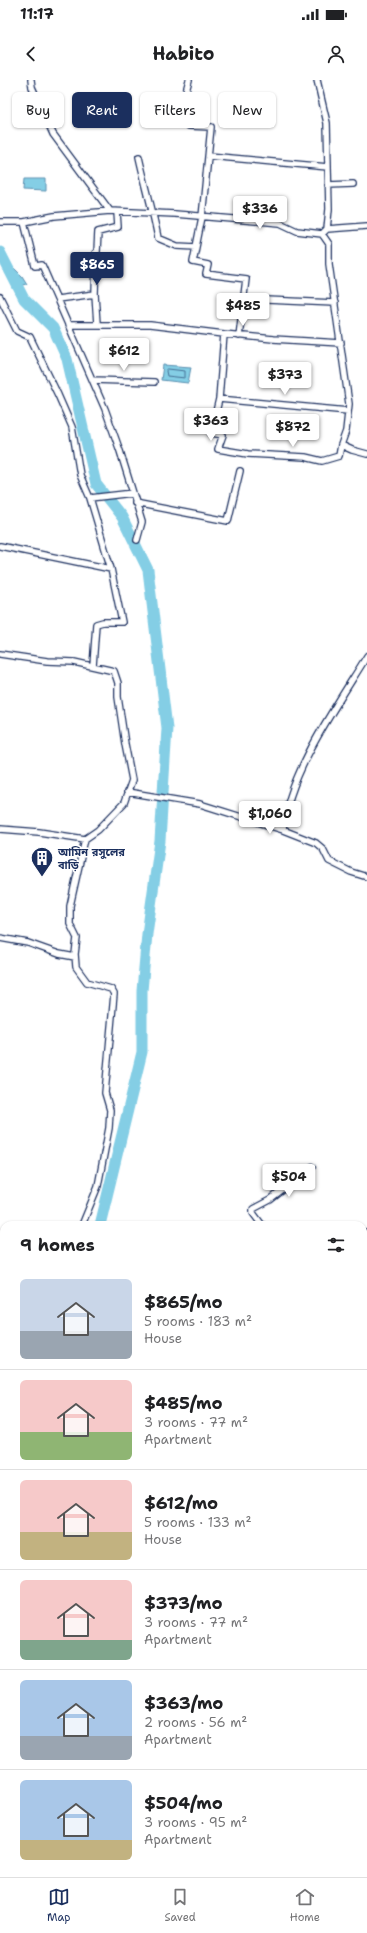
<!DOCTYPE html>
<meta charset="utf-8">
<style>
:root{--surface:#fff;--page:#f2f2f2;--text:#202124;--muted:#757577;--line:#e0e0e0;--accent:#1b2f5e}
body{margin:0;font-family:"Shantell Sans","Noto Sans Bengali",sans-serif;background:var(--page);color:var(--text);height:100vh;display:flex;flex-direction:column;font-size:15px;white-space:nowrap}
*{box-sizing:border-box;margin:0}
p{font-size:13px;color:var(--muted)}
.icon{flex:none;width:22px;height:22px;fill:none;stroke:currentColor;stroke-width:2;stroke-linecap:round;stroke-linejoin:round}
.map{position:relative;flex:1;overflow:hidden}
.side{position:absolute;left:0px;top:1141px;width:367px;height:656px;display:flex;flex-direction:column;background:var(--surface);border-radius:12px 12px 0 0;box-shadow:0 1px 3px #0004}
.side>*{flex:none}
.banner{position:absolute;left:12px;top:12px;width:343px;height:36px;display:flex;gap:8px}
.price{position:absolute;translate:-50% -34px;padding:0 9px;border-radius:4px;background:#fff;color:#222;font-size:13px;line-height:26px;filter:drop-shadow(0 1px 2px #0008)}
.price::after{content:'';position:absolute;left:50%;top:24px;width:12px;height:9px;margin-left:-6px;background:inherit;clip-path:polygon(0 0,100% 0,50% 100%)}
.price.selected{background:var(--accent);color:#fff}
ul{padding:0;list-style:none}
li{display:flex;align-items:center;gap:12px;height:100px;padding:0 20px}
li+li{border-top:1px solid var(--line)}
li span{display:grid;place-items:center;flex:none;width:112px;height:80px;border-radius:6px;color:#555}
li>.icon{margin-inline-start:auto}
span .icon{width:48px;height:48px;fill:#fffc;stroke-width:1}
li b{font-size:17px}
h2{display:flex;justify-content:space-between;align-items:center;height:48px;padding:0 20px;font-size:17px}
.pill{padding:0 14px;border-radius:6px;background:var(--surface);box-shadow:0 1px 3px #0004;font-size:14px;line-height:36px}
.pill.selected{background:var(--accent);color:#fff}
.status{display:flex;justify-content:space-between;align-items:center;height:28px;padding:0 20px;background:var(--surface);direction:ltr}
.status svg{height:11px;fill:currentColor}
header{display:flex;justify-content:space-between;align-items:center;height:52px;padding:0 20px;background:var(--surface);font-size:18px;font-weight:700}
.menu{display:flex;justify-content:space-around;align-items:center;height:56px;border-top:1px solid var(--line);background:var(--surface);font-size:11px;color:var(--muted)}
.menu a{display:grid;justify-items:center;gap:2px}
.menu .selected{color:var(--accent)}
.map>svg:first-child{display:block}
</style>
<div class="status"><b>11:17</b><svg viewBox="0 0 49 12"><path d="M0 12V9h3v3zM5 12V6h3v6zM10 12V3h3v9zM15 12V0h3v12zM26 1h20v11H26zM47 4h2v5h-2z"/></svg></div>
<header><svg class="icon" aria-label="back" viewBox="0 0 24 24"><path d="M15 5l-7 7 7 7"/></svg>Habito<svg class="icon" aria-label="person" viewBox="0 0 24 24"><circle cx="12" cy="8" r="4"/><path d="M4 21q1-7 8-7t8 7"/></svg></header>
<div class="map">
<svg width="367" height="1797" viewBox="0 0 367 1797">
<rect width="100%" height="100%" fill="#fff"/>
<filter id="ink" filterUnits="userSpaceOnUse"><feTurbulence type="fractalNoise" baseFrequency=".025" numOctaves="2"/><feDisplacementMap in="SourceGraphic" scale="8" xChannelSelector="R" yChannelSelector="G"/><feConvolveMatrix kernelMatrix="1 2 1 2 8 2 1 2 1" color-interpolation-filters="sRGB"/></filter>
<g filter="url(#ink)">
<path fill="#84cee5" stroke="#5a8eaf" d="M24,99H46V111L23,110Z
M0,167L11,185L22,196L27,204L22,205C14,189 0,190 0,167Z
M163,285L191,287L188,303L161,300Z"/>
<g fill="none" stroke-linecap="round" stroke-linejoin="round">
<path stroke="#456f94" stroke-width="1" d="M168,289L185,291V298L167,296L166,291Z"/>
<path stroke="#84cee5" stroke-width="11" d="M0,172L24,219L53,248L67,279L96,404L122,437L148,490L167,648L160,761L147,854L142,911V972L100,1145
M0,1386L4,1379"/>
<g stroke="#1b2f5e" stroke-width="8">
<path id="minor" d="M31,0L32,7L53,54L110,131
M189,0L178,40L189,46L211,47L202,137L193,182L208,185L206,194L246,199L239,256
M317,0L327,43L329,129L327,149L322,154
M209,76L328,87
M139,77C145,104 153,131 158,158L177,166L196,167
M328,105L353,104
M0,142H24L54,136L110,131L175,134L280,143L297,151L322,154L329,164V184L349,324L346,351L341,365L339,376L322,381L305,377L248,374L218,369L223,355L211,353L219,319L224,254L273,259L341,263
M24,142L35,186L42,185L105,329L120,371L142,442L137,460
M327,149L367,146
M95,214L96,178L94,176L95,173L97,172L98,152L118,147L117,132
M0,217L17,251L30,257L58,315L72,347L80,395L90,418L111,489L122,542H103L96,544L93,586
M57,219L95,214L97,244
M243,219L335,223
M68,245H150L224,254
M93,300L154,302
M219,319L348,331
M341,365L352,370L367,374
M90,418L133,413
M135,423L228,441L240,391
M0,466L111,489
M0,574L47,581L74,582L114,591L118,603V617L125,664L132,700L124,723L98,750L85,759L70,826V844L77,858L75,874L76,887L87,902L111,909L114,914L105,1013L110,1030L109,1048L98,1106L82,1145
M127,712L200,724L283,750L316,763L323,769L329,781L351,792L367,797
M0,749L39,752L85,759
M283,750C288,693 337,625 367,576
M0,858L28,863L59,874L75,877
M262,1145L253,1133V1129L270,1120L312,1087
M363,1154L367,1153
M363,1209L367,1206
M0,1215L4,1217
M0,1346L4,1339
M0,1409L4,1401
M363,1438L367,1436
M363,1510L367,1513
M0,1566L4,1569
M363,1587L367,1583
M0,1674L4,1678
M0,1715L4,1711
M363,1742H367
M363,1775L367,1770
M134,1793L139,1797
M144,1797L149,1793
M346,1797L349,1793"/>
</g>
<use href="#minor" stroke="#fff" stroke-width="5.5"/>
</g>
</g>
<defs>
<g id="building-pin" transform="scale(1.15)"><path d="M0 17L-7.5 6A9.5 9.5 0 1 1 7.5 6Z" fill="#1b2f5e" stroke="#fff"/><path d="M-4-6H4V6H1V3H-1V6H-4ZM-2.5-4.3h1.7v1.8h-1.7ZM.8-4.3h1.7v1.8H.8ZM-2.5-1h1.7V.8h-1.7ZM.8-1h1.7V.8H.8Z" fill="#fff"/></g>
</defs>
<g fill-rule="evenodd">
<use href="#building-pin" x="42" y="778"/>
</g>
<g text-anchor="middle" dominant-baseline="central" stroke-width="3" stroke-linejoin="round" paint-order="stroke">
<g font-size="11" font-weight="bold" fill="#1b2f5e" stroke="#fff" text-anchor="start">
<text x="58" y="772">আমিন রসুলের<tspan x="58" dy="13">বাড়ি</tspan></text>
</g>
</g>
</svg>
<b class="price" style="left:260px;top:150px">$336</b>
<b class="price selected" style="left:97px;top:206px">$865</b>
<b class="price" style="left:243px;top:247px">$485</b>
<b class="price" style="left:124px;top:292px">$612</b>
<b class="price" style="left:285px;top:316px">$373</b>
<b class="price" style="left:211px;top:362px">$363</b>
<b class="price" style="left:293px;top:368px">$872</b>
<b class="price" style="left:270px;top:755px">$1,060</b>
<b class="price" style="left:289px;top:1118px">$504</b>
<div class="banner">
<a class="pill">Buy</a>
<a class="pill selected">Rent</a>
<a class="pill">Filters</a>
<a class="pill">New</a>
</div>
<section class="side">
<h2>9 homes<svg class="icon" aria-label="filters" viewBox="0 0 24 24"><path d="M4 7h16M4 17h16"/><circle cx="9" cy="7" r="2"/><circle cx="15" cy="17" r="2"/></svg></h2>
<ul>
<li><span style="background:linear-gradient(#c9d6e8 65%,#9aa5b1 0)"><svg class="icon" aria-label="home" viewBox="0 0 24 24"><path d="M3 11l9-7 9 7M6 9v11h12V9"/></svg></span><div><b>$865/mo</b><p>5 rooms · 183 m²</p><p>House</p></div></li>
<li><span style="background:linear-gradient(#f6c9c9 65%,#8fb573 0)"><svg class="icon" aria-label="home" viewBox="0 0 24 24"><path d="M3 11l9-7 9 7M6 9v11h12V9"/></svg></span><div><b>$485/mo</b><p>3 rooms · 77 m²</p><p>Apartment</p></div></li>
<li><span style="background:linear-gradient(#f6c9c9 65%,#c2b280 0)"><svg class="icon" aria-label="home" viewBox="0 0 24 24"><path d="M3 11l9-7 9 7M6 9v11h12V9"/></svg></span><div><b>$612/mo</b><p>5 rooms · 133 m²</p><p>House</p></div></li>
<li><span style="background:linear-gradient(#f6c9c9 75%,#7fa58c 0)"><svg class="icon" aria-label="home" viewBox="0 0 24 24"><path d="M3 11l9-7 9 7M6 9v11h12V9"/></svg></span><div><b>$373/mo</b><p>3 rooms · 77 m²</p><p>Apartment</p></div></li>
<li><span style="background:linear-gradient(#a9c7e8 70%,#9aa5b1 0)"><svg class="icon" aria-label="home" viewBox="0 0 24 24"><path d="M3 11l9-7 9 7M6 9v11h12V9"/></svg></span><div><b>$363/mo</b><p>2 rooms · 56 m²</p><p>Apartment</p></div></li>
<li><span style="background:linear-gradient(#a9c7e8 75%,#c2b280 0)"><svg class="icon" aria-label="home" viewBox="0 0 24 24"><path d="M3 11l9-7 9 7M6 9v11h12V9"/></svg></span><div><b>$504/mo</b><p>3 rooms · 95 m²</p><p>Apartment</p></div></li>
</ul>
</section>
</div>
<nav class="menu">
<a class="selected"><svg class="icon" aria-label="map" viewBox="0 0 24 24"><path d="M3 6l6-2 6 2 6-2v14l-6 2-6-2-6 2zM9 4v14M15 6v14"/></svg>Map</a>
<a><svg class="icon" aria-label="saved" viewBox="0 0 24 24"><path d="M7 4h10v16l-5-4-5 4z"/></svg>Saved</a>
<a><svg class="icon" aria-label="home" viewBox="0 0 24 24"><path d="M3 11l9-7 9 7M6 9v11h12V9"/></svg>Home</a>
</nav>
